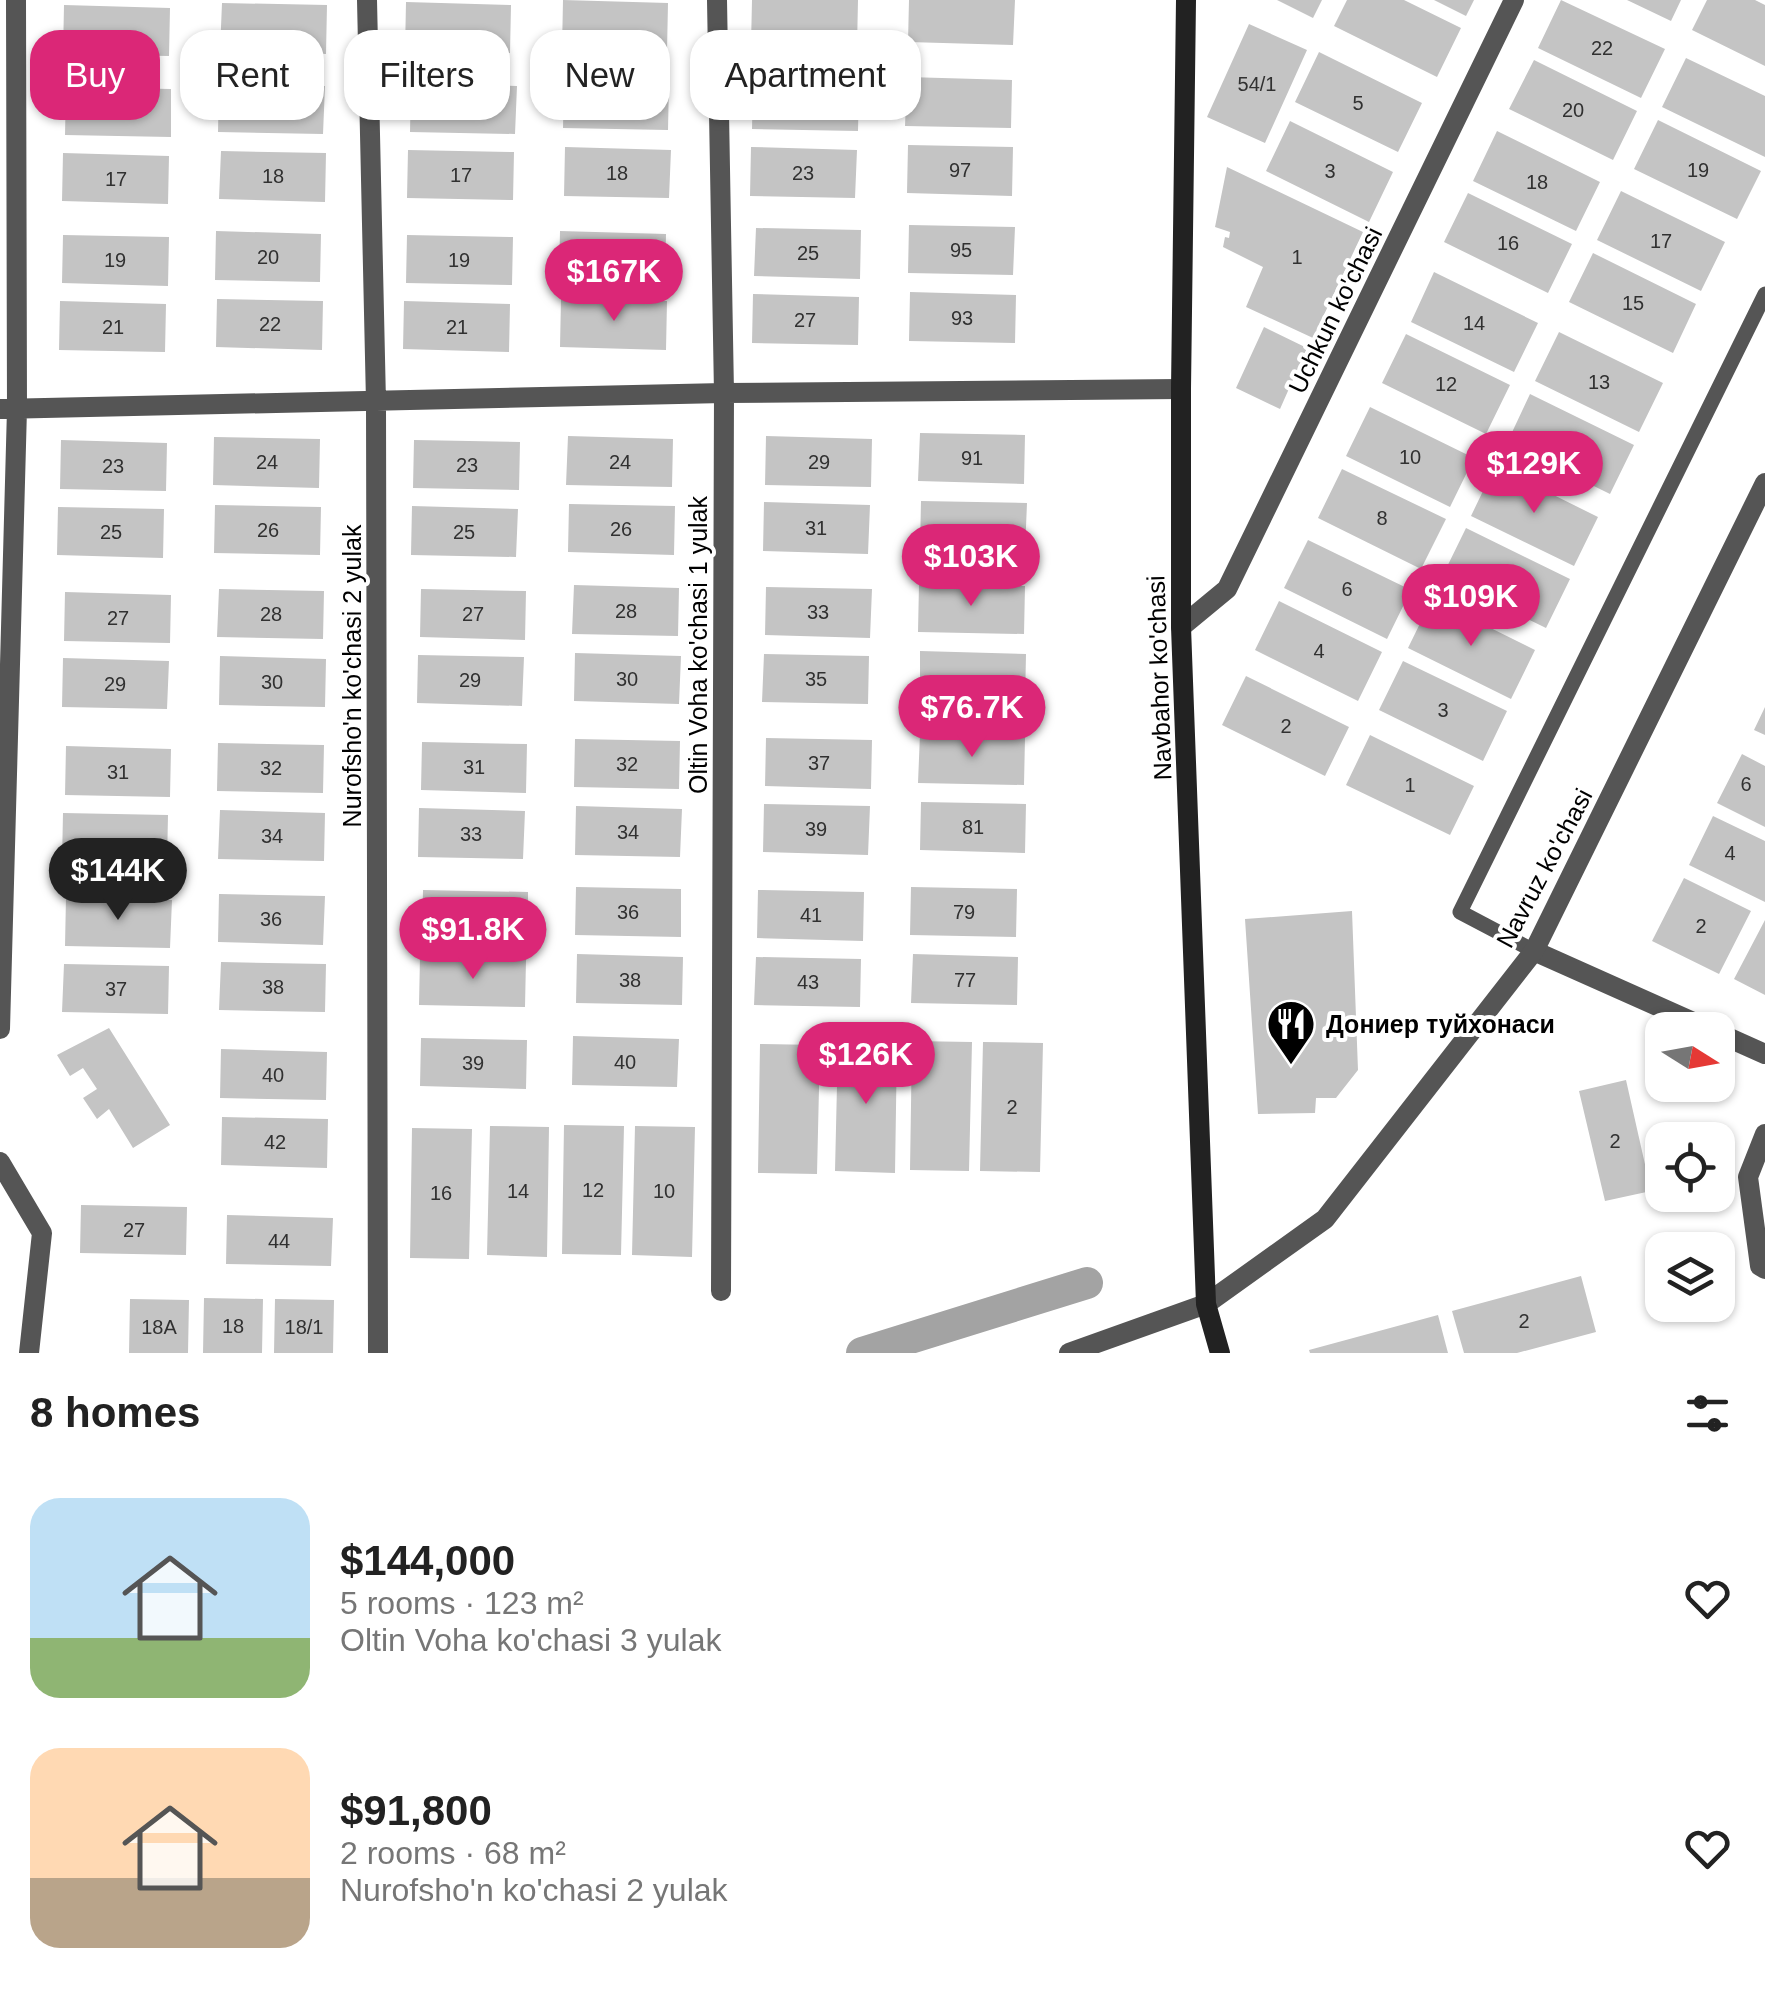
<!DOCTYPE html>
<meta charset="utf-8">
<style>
:root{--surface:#fff;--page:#f2f2f2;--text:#222;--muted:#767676;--accent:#db2777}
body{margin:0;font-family:Helvetica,sans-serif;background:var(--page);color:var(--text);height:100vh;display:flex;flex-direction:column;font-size:38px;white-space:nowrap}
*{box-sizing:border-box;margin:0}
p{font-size:32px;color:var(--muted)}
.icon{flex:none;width:55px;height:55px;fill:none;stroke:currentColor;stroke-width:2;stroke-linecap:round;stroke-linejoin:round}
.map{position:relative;height:1353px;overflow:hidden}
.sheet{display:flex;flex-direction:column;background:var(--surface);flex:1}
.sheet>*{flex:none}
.hud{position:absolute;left:30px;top:30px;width:1000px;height:90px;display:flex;gap:20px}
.needle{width:65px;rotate:101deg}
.buttons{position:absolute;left:1645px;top:1012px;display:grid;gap:20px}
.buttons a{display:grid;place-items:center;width:90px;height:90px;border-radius:20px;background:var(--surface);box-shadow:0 2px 8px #0004;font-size:50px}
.price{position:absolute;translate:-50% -85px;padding:0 22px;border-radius:35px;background:var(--accent);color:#fff;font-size:32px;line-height:65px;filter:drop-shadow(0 2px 5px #0008)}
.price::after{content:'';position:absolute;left:50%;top:60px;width:30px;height:22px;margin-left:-15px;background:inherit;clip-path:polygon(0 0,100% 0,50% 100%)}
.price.selected{background:#222;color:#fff}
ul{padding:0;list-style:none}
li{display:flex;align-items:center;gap:30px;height:250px;padding:0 30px}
li span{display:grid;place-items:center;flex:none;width:280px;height:200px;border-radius:30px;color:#555}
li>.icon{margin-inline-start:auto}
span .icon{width:120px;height:120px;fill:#fffc;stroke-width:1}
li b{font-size:42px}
h2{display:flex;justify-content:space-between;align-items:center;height:120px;padding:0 30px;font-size:42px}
.tag{padding:0 35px;border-radius:30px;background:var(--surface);box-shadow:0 2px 8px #0004;font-size:35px;line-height:90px}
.tag.selected{background:var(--accent);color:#fff}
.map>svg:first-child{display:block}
</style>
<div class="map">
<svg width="1765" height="1353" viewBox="0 0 1765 1353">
<rect width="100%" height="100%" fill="#fff"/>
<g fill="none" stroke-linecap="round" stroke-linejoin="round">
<path stroke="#a3a3a3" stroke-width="32" d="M862,1353L1087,1283"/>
</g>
<path fill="#c4c4c4" d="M563,0L668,3L667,51L562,49Z
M752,0H858L857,47L751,45Z
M909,0H1015L1013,45L908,42Z
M1277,0H1322L1313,18Z
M1347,0H1404L1461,28L1437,77L1334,26Z
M1434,0H1474L1466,16Z
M1561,0L1665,49L1641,98L1538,48Z
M1627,0H1681L1671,21Z
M1707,0H1755L1765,5V66L1692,30Z
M406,2L511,5L510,53L405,51Z
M222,3L327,5L326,54L220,51Z
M64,5L170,8L169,56L63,54Z
M1249,24L1307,50L1265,143L1207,117Z
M1319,52L1422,103L1398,152L1295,102Z
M1686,58L1765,96V157L1662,107Z
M1534,60L1637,111L1613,160L1509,109Z
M907,77L1012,80L1011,128L905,126Z
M564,80L669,82L668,130L563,128Z
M753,81L859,83L858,131L752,129Z
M219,83L325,86L323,134L218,132Z
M411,83L517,86L515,134L410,132Z
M66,87L171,89V137L65,135Z
M1658,120L1761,171L1737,219L1634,169Z
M1290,121L1393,172L1369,222L1266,171Z
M1497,131L1600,182L1576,231L1473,181Z
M908,145L1013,147L1012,196L907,193Z
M565,147L671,150L669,198L564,196Z
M751,147L857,150L855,198L750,196Z
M408,150L514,152L513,200L407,198Z
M221,151L326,153L325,202L219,199Z
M63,153L169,156L168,204L62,201Z
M1227,167L1363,232L1313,338L1246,307L1263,267L1223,247L1225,237L1229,238L1230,232L1215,227Z
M1621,191L1725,242L1701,291L1597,240Z
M1468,193L1572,244L1548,293L1444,242Z
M909,225L1015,227L1013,275L908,273Z
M756,228L861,230L860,279L754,276Z
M216,231L321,234L320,282L215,280Z
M560,231L666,234L665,282L559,280Z
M63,235L169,237L168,286L62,283Z
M407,235L513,237L512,285L406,283Z
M1593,253L1696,304L1673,353L1569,302Z
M1434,272L1538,323L1514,372L1411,322Z
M910,292L1016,295L1015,343L909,341Z
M753,294L859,297L858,345L752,343Z
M217,299L323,301L322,350L216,347Z
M561,299L667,301L666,350L560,347Z
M60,301L166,304L165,352L59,350Z
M404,301L510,304L509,352L403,349Z
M1264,327L1307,348L1280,409L1236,388Z
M1559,332L1663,383L1639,432L1535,381Z
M1406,334L1510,385L1486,434L1382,383Z
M1530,394L1634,445L1610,494L1507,443Z
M1370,407L1474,458L1450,507L1346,456Z
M920,433L1025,435L1024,484L918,481Z
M568,436L673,439L672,487L566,485Z
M766,436L872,439L871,487L765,485Z
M214,437L320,439L319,488L213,485Z
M61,440L167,443L166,491L60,489Z
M414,440L520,442L519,490L413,488Z
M1495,466L1598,517L1574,566L1471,516Z
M1342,469L1446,519L1421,569L1318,518Z
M921,501L1027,503L1025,551L920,549Z
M764,502L870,505L868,554L763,551Z
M569,504L675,506L674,555L568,552Z
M215,505L321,507L320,555L214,553Z
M412,506L518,509L516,557L411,555Z
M58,507L164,509L163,558L57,555Z
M1466,528L1570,579L1546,628L1442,577Z
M1308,540L1411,590L1387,639L1284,588Z
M919,584L1025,586L1024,634L918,632Z
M574,585L679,588L678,636L572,634Z
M766,587L872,589L870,638L765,635Z
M219,589L324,591L323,639L217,637Z
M421,589L526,591L525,640L420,637Z
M65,592L171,595L170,643L64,641Z
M1432,599L1535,650L1511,699L1408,648Z
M1279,601L1382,652L1358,701L1255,650Z
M920,651L1026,654L1025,702L920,700Z
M575,653L681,656L679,704L574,701Z
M764,654L869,656L868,704L762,702Z
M418,655L524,657L522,706L417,703Z
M220,656L326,659L325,707L219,705Z
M63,658L169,661L167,709L62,707Z
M1403,661L1507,711L1483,761L1379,710Z
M1246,676L1349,727L1325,776L1222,725Z
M1765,707V735L1754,730Z
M920,734L1025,737L1024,785L918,783Z
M1370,735L1474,786L1450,835L1346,785Z
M766,738L872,740L871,789L765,786Z
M575,739L680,741L679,789L574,787Z
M422,742L527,744L526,793L421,790Z
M218,743L324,745L323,793L217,791Z
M66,746L171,749L170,797L65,795Z
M1742,754L1765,766V827L1717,803Z
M921,802L1026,804L1025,853L920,850Z
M764,804L870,806L868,855L763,852Z
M576,806L682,809L680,857L575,855Z
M419,808L525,811L523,859L418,857Z
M220,810L325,813L324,861L218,859Z
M63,813L168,815L167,863L62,861Z
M1713,816L1765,841V902L1689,865Z
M1684,878L1751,911L1719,974L1652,941Z
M576,887L681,889V937L575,935Z
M911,887L1017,889L1016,937L910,935Z
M423,890L528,892V941L422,938Z
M758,890L864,892L863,941L757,938Z
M219,894L325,896L323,945L218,942Z
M66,897L172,900L170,948L65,946Z
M1352,911L1358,1070L1336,1098H1316L1315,1113L1258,1114L1245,919Z
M1765,920V995L1734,979Z
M577,954L683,957L682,1005L576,1003Z
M913,954L1018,957L1017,1005L911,1003Z
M420,957L526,959L525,1007L419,1005Z
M756,957L861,959L860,1007L754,1005Z
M221,962L326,964L325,1012L219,1010Z
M64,964L169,966L168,1014L62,1012Z
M109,1028L170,1125L133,1148L109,1109L97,1119L83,1098L97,1089L83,1068L70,1076L57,1055Z
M573,1036L679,1039L677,1087L572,1085Z
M421,1038L527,1040L526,1089L420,1086Z
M912,1041L972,1042L969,1171L910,1170Z
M838,1042L897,1043L895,1173L835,1171Z
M983,1042L1043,1043L1040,1172L980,1171Z
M760,1044L820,1045L817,1174L758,1173Z
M221,1049L327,1052L326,1100L220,1098Z
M1626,1080L1651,1191L1605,1201L1579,1091Z
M222,1117L328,1119L327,1168L221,1165Z
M564,1125L624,1126L621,1255L562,1254Z
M490,1126L549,1127L547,1257L487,1255Z
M635,1126L695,1127L692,1257L632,1255Z
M412,1128L472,1129L469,1259L410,1258Z
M81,1205L187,1207L186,1255L80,1253Z
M227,1215L333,1218L331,1266L226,1264Z
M1581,1276L1596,1332L1517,1353H1464L1452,1311Z
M204,1298L263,1299L262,1353H203Z
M130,1299L189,1300L188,1353H129Z
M275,1299L334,1300L333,1353H274Z
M1438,1315L1448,1353H1310L1309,1350Z"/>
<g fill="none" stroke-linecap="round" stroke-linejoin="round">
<path stroke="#555" stroke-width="15" d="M1534,951L1460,912L1765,294"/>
<path stroke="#555" stroke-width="20" d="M367,0L376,402L378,1353
M717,0L724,393L721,1291
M0,409L724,393L1181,389
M1181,627L1227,589L1514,0
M1534,951L1711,1030
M0,1029L17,409L16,0
M1718,1033L1765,1054
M1765,1134L1748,1177L1760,1266L1765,1269
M0,1162L42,1233L29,1353"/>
<path stroke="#555" stroke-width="20" d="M1069,1353L1206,1304L1325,1219L1534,951L1765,483"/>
<path stroke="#222" stroke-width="20" d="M1186,0L1181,389V627L1206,1304L1220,1353"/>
</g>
<defs>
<g id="restaurant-pin" transform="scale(2.5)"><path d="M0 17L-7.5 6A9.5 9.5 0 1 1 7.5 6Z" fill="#000" stroke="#fff"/><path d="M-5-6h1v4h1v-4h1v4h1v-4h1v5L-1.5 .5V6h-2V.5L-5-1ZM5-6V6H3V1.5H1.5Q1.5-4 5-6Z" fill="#fff"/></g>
</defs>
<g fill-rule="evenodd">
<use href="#restaurant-pin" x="1291" y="1024"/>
</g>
<g text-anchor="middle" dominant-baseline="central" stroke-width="8" stroke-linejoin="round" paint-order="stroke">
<g font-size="20" fill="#313131">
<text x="1602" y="48">22</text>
<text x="1257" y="84">54/1</text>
<text x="1358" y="103">5</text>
<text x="1573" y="110">20</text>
<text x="960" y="170">97</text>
<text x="1698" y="170">19</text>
<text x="1330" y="171">3</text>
<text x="617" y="173">18</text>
<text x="803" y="173">23</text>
<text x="461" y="175">17</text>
<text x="273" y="176">18</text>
<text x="116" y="179">17</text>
<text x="1537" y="182">18</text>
<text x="1661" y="241">17</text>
<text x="1508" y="243">16</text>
<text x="961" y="250">95</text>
<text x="808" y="253">25</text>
<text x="268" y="257">20</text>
<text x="1297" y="257">1</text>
<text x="115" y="260">19</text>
<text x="459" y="260">19</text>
<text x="1633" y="303">15</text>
<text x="962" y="318">93</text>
<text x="805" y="320">27</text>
<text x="1474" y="323">14</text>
<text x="270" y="324">22</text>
<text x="113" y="327">21</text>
<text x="457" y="327">21</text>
<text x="1599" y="382">13</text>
<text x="1446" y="384">12</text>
<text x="1410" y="457">10</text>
<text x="972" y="458">91</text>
<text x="267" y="462">24</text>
<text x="620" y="462">24</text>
<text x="819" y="462">29</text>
<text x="467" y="465">23</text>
<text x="113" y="466">23</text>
<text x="1382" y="518">8</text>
<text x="816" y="528">31</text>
<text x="621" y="529">26</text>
<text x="268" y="530">26</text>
<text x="111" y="532">25</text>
<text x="464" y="532">25</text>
<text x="1347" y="589">6</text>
<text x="626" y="611">28</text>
<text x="818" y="612">33</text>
<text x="271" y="614">28</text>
<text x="473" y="614">27</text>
<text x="118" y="618">27</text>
<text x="1319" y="651">4</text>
<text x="627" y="679">30</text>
<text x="816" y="679">35</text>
<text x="470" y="680">29</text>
<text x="272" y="682">30</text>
<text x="115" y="684">29</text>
<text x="1443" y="710">3</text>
<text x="1286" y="726">2</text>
<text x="819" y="763">37</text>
<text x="627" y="764">32</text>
<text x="474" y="767">31</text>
<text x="271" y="768">32</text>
<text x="118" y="772">31</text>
<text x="1746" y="784">6</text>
<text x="1410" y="785">1</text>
<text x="973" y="827">81</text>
<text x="816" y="829">39</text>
<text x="628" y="832">34</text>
<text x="471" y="834">33</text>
<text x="272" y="836">34</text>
<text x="1730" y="853">4</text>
<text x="628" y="912">36</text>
<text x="964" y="912">79</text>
<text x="811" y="915">41</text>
<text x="271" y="919">36</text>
<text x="1701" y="926">2</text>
<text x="630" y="980">38</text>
<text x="965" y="980">77</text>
<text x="808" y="982">43</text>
<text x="273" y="987">38</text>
<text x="116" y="989">37</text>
<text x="625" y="1062">40</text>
<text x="473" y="1063">39</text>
<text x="273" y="1075">40</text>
<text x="1012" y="1107">2</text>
<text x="1615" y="1141">2</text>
<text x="275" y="1142">42</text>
<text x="593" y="1190">12</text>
<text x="518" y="1191">14</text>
<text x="664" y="1191">10</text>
<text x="441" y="1193">16</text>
<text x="134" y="1230">27</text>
<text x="279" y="1241">44</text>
<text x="1524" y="1321">2</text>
<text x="233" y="1326">18</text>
<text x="159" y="1327">18A</text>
<text x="304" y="1327">18/1</text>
</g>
<g font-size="25" fill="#000" stroke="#fff">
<text transform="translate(1335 310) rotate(-64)">Uchkun ko'chasi</text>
<text transform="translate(698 645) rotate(-90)">Oltin Voha ko'chasi 1 yulak</text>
<text transform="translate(352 676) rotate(-90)">Nurofsho'n ko'chasi 2 yulak</text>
<text transform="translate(1159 678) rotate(-92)">Navbahor ko'chasi</text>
<text transform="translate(1544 868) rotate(-62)">Navruz ko'chasi</text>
</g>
<g font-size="25" font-weight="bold" fill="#000" stroke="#fff" text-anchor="start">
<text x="1326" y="1024">Дониер туйхонаси</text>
</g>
</g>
</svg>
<div class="buttons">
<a><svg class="needle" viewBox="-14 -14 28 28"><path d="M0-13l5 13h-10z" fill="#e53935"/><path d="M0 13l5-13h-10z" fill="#767676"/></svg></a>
<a><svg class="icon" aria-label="locate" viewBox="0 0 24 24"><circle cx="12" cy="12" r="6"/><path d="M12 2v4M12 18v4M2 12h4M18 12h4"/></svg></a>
<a><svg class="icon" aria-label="layers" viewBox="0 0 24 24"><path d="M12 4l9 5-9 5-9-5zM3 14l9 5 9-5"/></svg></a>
</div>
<b class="price" style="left:614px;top:324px">$167K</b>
<b class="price" style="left:1534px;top:516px">$129K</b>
<b class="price" style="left:971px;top:609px">$103K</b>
<b class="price" style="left:1471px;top:649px">$109K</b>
<b class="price" style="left:972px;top:760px">$76.7K</b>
<b class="price selected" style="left:118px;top:923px">$144K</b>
<b class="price" style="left:473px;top:982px">$91.8K</b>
<b class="price" style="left:866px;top:1107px">$126K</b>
<div class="hud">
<a class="tag selected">Buy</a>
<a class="tag">Rent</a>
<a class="tag">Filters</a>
<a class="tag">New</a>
<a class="tag">Apartment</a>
</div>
</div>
<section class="sheet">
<h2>8 homes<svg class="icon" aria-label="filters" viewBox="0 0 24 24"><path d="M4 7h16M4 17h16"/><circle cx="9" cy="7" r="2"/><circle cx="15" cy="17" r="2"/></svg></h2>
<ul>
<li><span style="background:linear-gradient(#bfe0f5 70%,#8fb573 0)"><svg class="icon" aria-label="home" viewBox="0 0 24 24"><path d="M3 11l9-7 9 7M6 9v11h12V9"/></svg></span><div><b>$144,000</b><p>5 rooms · 123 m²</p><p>Oltin Voha ko'chasi 3 yulak</p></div><svg class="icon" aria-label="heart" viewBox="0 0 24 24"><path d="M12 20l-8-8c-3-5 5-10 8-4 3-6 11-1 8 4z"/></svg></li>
<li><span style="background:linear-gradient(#ffd9b3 65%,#b9a48a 0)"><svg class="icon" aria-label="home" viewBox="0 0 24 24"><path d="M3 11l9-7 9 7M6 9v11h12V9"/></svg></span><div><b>$91,800</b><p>2 rooms · 68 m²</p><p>Nurofsho'n ko'chasi 2 yulak</p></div><svg class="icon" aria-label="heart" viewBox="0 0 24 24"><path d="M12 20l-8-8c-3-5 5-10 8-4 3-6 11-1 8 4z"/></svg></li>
</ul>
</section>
